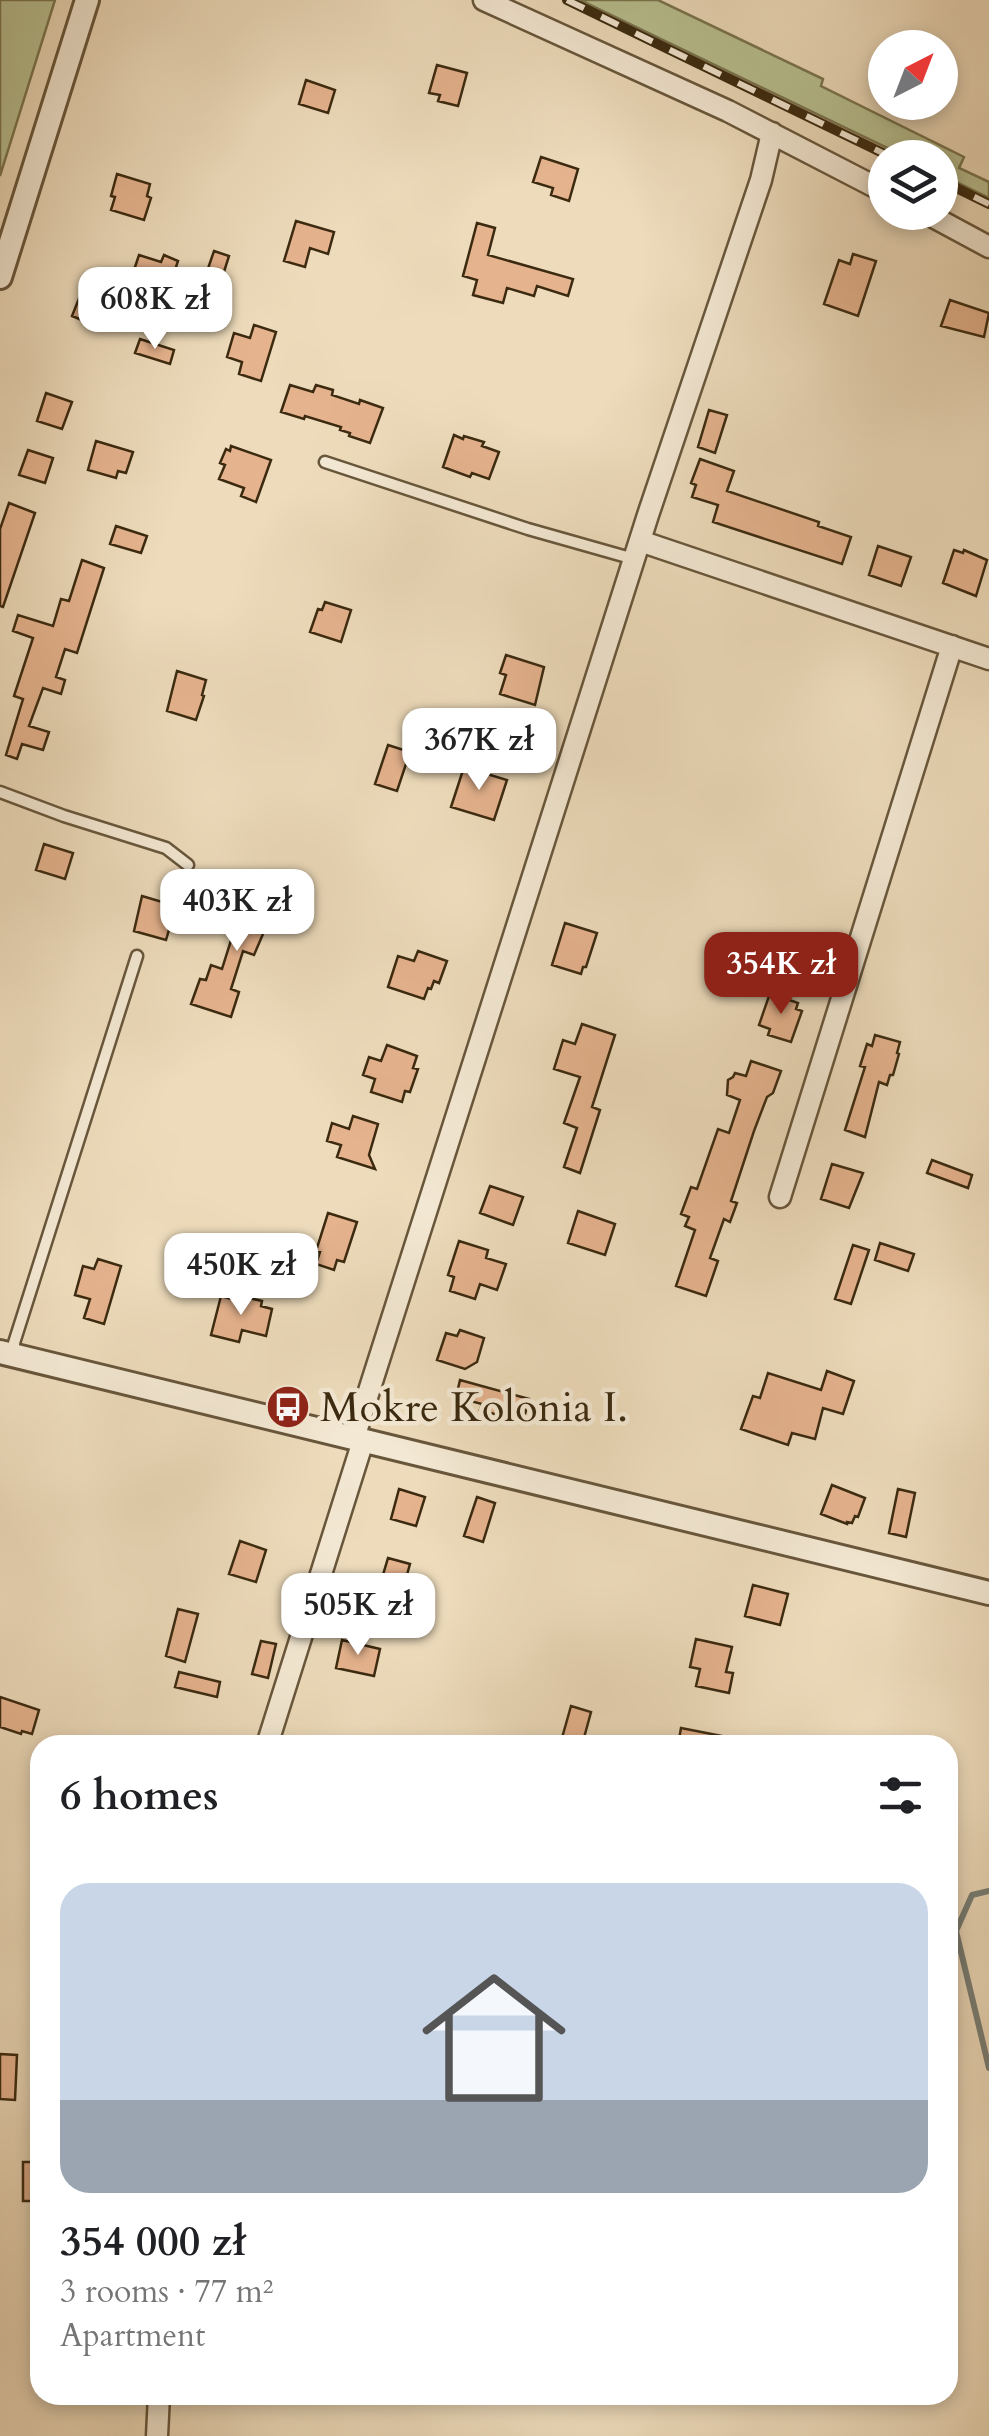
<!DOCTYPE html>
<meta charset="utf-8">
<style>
:root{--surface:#fff;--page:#f6f6f6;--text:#202124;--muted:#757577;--accent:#8f2418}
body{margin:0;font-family:Cardo,serif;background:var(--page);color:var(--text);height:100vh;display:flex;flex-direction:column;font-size:38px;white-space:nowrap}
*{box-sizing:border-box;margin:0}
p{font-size:32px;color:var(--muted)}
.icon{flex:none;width:55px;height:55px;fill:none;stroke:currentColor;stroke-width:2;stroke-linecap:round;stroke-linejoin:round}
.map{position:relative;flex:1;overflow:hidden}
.side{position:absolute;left:30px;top:1735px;width:928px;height:670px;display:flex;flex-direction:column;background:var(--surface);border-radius:30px;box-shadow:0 5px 15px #0003}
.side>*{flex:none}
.needle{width:65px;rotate:42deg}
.controls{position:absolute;left:868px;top:30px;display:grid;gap:20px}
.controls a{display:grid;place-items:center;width:90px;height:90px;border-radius:50%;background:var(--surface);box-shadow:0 5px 15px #0003;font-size:50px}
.price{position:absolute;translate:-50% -85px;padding:0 22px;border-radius:20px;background:#fff;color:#222;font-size:32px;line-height:65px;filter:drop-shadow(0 2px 5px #0008)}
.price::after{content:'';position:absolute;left:50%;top:60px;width:30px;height:22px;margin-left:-15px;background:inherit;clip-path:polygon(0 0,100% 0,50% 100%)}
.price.selected{background:var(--accent);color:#fff}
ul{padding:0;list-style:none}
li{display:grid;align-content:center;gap:20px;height:530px;padding:0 30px}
li span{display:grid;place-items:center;height:310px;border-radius:30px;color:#555}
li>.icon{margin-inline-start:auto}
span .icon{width:180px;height:180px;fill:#fffc;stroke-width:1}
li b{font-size:42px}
h2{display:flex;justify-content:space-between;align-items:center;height:120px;padding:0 30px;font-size:42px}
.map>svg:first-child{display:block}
</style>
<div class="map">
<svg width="989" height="2436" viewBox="0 0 989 2436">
<rect width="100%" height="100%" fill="#eddbbb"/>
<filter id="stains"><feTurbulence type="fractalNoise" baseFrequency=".002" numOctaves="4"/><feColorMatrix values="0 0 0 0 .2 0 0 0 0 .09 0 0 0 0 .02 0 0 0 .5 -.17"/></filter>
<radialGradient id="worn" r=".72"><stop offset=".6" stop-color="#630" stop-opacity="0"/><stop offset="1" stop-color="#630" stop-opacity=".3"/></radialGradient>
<path fill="#b8c091" stroke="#7a7550" stroke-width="2.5" d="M0,0H55L0,176Z
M580,0H658L823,79L821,86L964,157L959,168L989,182V198L940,174V158L906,157Z"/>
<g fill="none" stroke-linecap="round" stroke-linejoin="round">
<path stroke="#787f77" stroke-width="6" d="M989,1891L972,1895L956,1931L989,2068"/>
</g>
<path fill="#e5b38e" stroke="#3b2a10" stroke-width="2.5" d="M437,65L467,73L458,106L438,101L440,95L429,93Z
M306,80L335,90L328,113L299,104Z
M541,157L578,169L569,201L551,195L553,188L533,182Z
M117,174L150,184L147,196L151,198L144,220L111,210L115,197L111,196Z
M296,221L334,232L328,254L310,248L305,267L284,261Z
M477,223L495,228L488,255L573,279L568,296L537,286L534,296L507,288L503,303L473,295L477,280L463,276Z
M214,251L229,256L217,294L201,289Z
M853,254L876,261L858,316L824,304L839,260L850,264Z
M139,255L161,262L164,255L178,261L176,267L185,270L180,284L135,267Z
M84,286L111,295L99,327L72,316Z
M950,300L989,313L984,337L941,326Z
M254,325L276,332L261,381L239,374L242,362L227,357L234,333L250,338Z
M140,339L174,350L170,364L135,353Z
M290,385L313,392L316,385L333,390L332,395L359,404L360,400L383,408L370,443L349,436L350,433L340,430L341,427L305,416L304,419L281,412Z
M46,393L72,402L62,429L37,421Z
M709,410L727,415L715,453L698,447Z
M454,435L463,439L464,436L484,442L482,446L499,452L489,479L472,473L470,477L443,467Z
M96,441L133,452L126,473L118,471L116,478L88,470Z
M231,446L271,460L256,502L241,496L244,488L219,479L225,465L220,463L226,449L230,451Z
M28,450L53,458L45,483L19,475Z
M700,459L734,471L727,491L819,522L818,526L851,537L842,564L713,522L718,505L692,497L696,485L691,483Z
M9,503L35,513L3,607L0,606V529Z
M116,526L147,536L141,553L110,544Z
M878,546L911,557L901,586L869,575Z
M954,550L963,553L964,550L987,560L976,596L943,583Z
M82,560L104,568L77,653L65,649L56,677L65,680L61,694L43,688L29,726L49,732L43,750L22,744L17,759L6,755L23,699L14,696L33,638L13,631L18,615L53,626L61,599L69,601Z
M325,602L351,610L341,642L310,632L318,609L322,610Z
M506,655L544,667L535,705L500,694L506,675L500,673Z
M177,671L206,680L202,695L204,696L196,720L167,711Z
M388,745L410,752L397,791L375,784Z
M464,767L507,780L494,820L451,807Z
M44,844L73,853L65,879L36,870Z
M237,893L284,908L277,930L266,927L254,955L243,951L231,989L239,992L231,1017L191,1004L200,979L206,980L211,965L222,969L240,912L232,910Z
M142,896L176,906L166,940L134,931Z
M565,923L597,933L586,967H583L581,974L552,965Z
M418,951L447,961L439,983L434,981L431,989L428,988L424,999L388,987L398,956L414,961Z
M770,993L798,1003L796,1009L802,1011L791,1042L768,1035L770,1029L759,1025Z
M582,1024L615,1035L592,1107L600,1110L580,1173L564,1167L577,1128L564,1123L580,1077L554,1069L563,1040L575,1044Z
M875,1035L900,1042L897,1053L899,1054L893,1075H890L887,1085L879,1082L865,1137L845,1130L865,1067L860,1066L867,1044L872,1046Z
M387,1045L417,1056L413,1068L418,1069L410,1092L405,1091L402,1102L371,1092L375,1079L363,1075L369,1057L381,1061Z
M751,1061L781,1071L773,1093L767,1097L754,1131L731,1201L737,1203L730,1222L724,1219L710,1258L718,1261L706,1296L676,1286L695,1230L685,1226L689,1217L681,1214L691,1187L697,1189L718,1129L729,1133L740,1100L727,1095L728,1080L733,1077L735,1073L746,1076Z
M353,1116L378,1124L369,1155L375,1169L337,1157L341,1145L327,1141L332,1123L349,1129Z
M932,1160L972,1175L968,1188L927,1173Z
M832,1164L863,1173L849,1208L821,1199Z
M490,1186L523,1197L513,1225L480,1213Z
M578,1211L615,1224L605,1255L568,1243Z
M328,1213L357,1222L344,1262L337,1260L334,1270L316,1264L320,1252L316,1251Z
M459,1241L488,1250L486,1258L506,1264L497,1290L480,1284L475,1299L450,1291L454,1277L448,1275Z
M880,1243L914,1254L908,1271L875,1260Z
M853,1245L869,1250L851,1304L835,1299Z
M98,1259L121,1266L104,1324L84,1318L90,1299L75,1295L83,1266L94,1269Z
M236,1295L262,1301L261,1306L272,1309L266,1336L242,1330L239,1342L211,1335L221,1296L235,1300Z
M460,1330L484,1338L477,1362L465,1369L437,1360L446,1333L457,1336Z
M827,1371L854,1381L843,1414L823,1408L815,1439L792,1433L788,1445L741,1429L753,1396L760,1398L768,1373L821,1390Z
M460,1380L529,1399L523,1422L480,1410L482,1404L456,1397Z
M832,1485L865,1498L858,1517L855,1516L852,1523L847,1522V1524L821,1514Z
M399,1489L425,1497L416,1526L391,1519Z
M898,1489L915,1493L906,1537L889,1533Z
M477,1497L495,1503L483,1542L464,1536Z
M240,1541L266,1550L256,1582L229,1574Z
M388,1558L410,1564L405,1582L411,1584L405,1607L373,1598L379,1576L382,1578Z
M753,1585L788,1594L780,1625L745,1616Z
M178,1609L198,1614L185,1662L166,1656Z
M696,1639L732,1647L726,1672L733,1673L729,1693L696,1686L700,1669L690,1667Z
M342,1640L380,1649L374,1676L336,1668Z
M261,1641L276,1644L268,1678L252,1674Z
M179,1672L220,1682L217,1697L175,1687Z
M0,1697L39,1710L32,1734L22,1731L21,1734L0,1727Z
M571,1706L591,1712L582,1745H560Z
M681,1728L732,1738L731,1745H678Z
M0,2054L17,2055L15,2100L0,2099Z
M23,2162H40V2201H23Z"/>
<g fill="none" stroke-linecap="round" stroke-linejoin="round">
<g stroke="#68563b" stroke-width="15">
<path id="service" d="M325,462L528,529L634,559
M0,792L64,816L166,848L188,865
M14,1354V1343L137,956"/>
</g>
<g stroke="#68563b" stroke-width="25">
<path id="minor" d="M484,0L728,111L885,192
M924,212L989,247
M640,541L989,659
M780,1197L952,646
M354,1438L648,515L761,180L772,133
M267,1745L363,1441
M157,2436L159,2395"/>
</g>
<g stroke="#68563b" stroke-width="28">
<path id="tertiary" d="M0,277L87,0
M0,1352L989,1593"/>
</g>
<use href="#service" stroke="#f3e8d3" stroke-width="10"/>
<use href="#minor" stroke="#f3e8d3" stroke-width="20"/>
<use href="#tertiary" stroke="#f3e8d3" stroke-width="22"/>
<g stroke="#3b2a10" stroke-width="10">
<path id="rail" d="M567,0L893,158
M940,180L989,204"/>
</g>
<use href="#rail" stroke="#f3e8d3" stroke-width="6" stroke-dasharray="19" stroke-linecap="butt"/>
</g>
<defs>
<g id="bus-disc" transform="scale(2.25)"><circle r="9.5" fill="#8f2418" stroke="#f3e8d3"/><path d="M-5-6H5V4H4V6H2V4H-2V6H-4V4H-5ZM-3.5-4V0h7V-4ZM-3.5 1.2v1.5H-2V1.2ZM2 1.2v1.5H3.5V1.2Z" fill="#fff"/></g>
</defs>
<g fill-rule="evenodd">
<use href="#bus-disc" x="288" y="1407"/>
</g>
<g text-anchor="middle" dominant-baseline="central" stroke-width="9" stroke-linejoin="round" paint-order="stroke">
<g font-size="42" fill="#3b2a10" stroke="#f3e8d3" text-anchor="start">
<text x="320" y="1407">Mokre Kolonia I.</text>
</g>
</g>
<rect width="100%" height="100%" filter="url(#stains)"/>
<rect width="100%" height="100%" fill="url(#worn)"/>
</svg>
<div class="controls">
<a><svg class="needle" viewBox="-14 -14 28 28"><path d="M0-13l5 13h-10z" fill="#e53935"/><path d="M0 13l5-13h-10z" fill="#757577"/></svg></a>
<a><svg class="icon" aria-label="layers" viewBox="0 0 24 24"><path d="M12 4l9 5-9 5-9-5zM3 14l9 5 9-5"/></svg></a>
</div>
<b class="price" style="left:155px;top:352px">608K zł</b>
<b class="price" style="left:479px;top:793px">367K zł</b>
<b class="price" style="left:237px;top:954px">403K zł</b>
<b class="price selected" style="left:781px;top:1017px">354K zł</b>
<b class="price" style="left:241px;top:1318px">450K zł</b>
<b class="price" style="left:358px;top:1658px">505K zł</b>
<section class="side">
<h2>6 homes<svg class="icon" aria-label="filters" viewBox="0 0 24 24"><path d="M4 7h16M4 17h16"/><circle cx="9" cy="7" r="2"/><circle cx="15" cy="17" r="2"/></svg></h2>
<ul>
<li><span style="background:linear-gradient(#c9d6e8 70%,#9aa5b1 0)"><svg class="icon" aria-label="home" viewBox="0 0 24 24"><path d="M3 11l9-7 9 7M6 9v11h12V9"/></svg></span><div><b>354 000 zł</b><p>3 rooms · 77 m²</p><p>Apartment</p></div></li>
</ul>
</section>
</div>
